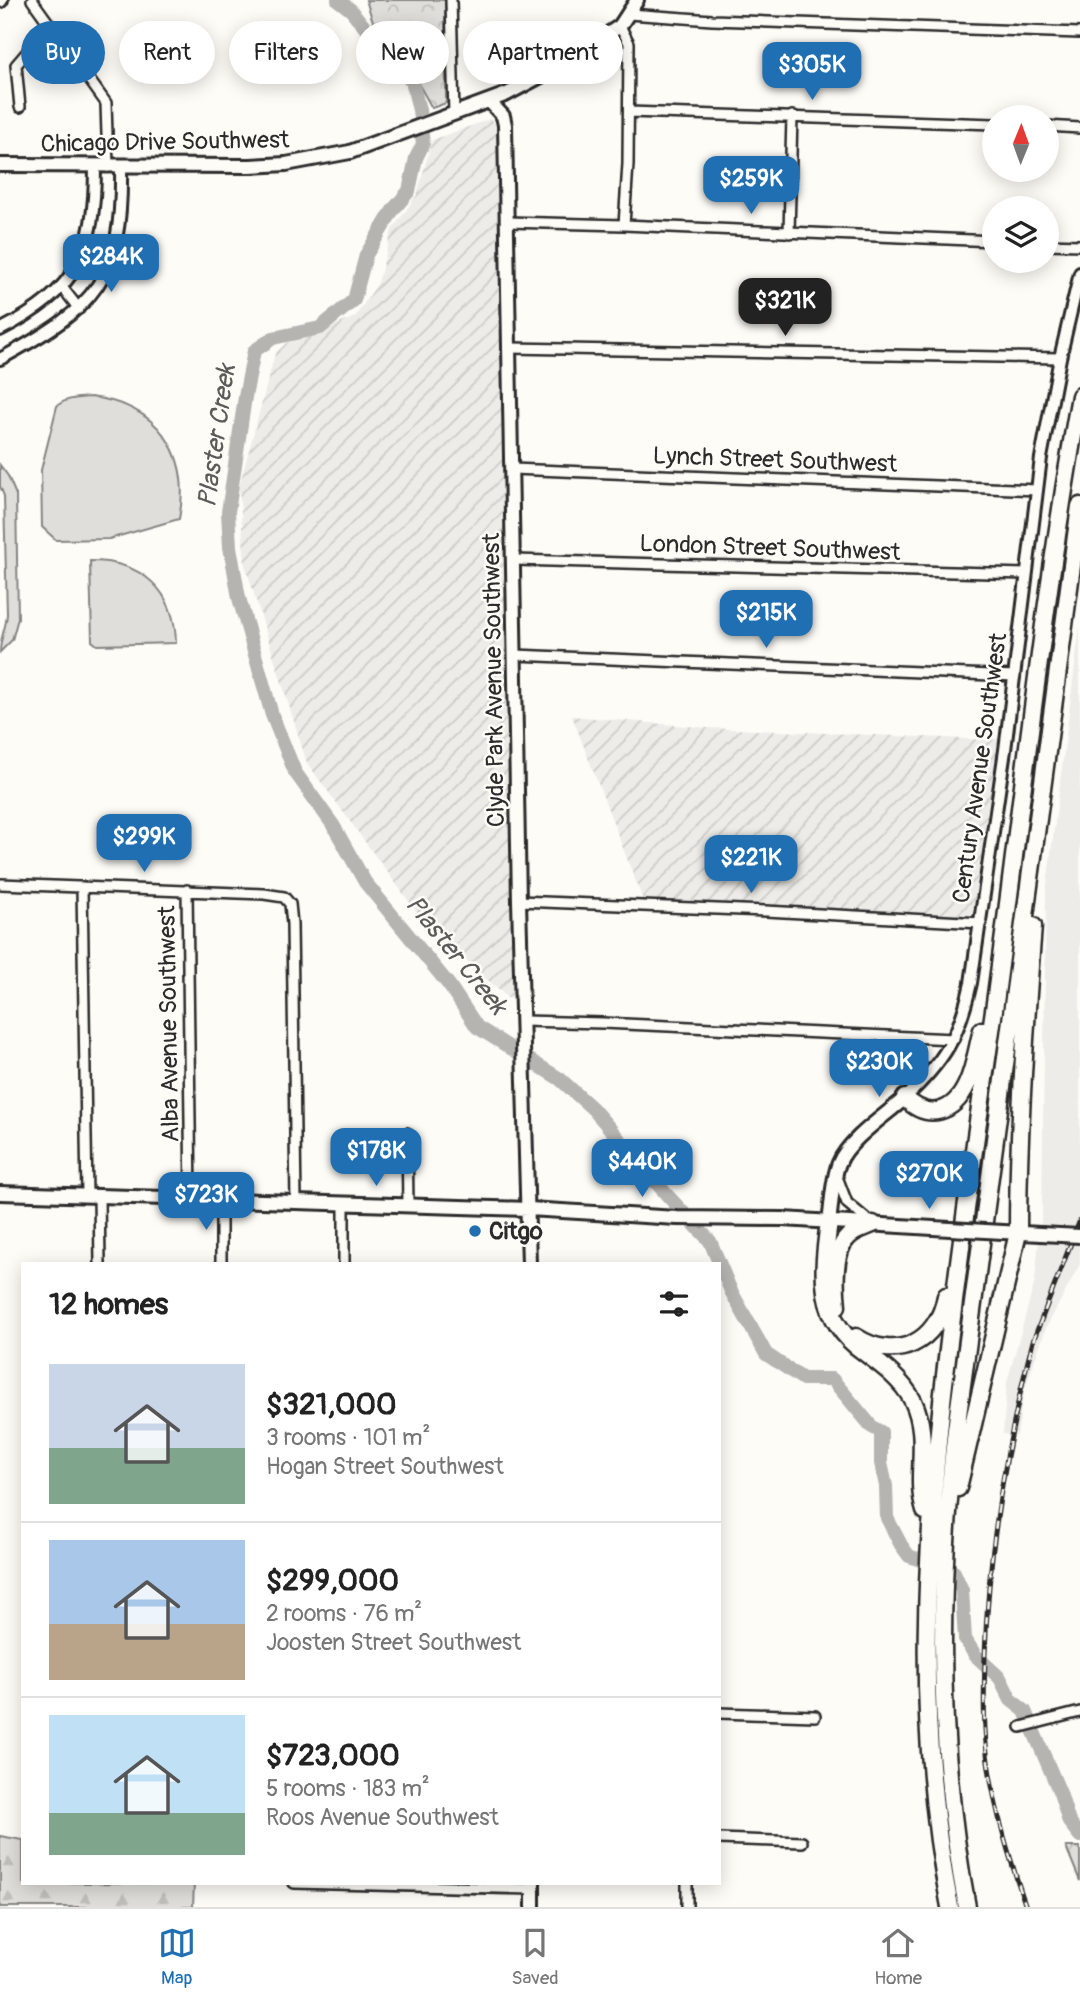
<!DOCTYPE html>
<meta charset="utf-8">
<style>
:root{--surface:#fff;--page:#f2f2f2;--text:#222;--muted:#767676;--line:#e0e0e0;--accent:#1f6fb2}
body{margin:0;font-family:Pangolin,sans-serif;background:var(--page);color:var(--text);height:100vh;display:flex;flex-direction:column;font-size:26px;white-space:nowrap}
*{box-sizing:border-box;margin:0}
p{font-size:23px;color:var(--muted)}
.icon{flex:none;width:38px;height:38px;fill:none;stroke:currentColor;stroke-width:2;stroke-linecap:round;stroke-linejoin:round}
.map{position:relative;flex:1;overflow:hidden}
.drawer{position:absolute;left:21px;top:1262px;width:700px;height:623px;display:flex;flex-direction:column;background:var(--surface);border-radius:0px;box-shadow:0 4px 18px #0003}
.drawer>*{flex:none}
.banner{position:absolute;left:21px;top:21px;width:700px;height:63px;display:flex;gap:14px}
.needle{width:46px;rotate:1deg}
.buttons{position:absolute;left:982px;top:105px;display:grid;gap:14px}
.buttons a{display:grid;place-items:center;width:77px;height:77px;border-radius:50%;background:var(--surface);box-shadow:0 4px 18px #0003;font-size:35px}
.price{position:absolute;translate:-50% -60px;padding:0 16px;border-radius:14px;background:var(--accent);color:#fff;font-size:23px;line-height:46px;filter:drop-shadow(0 2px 4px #0008)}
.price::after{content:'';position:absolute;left:50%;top:42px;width:21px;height:16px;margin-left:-10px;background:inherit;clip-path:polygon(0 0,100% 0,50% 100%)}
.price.selected{background:#222;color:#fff}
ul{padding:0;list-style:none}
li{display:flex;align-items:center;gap:21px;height:175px;padding:0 28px}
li+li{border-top:2px solid var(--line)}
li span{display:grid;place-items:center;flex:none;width:196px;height:140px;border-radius:0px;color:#555}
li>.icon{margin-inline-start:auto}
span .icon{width:84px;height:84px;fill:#fffc;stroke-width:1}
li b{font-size:30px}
h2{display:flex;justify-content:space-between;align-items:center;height:84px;padding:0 28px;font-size:30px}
.tag{padding:0 24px;border-radius:32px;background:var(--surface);box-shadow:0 4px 18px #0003;font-size:24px;line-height:63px}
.tag.selected{background:var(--accent);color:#fff}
.tabs{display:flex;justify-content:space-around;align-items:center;height:98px;border-top:2px solid var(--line);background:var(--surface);font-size:19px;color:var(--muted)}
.tabs a{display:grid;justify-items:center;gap:4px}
.tabs .selected{color:var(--accent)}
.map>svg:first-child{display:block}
</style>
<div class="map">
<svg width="1080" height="1907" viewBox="0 0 1080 1907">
<defs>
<pattern id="industrial-furrows" width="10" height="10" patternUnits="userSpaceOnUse" patternTransform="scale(1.75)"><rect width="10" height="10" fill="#edece8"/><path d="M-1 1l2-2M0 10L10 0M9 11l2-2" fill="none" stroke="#cbcbc7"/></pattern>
<pattern id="forest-firs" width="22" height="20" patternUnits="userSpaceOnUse" patternTransform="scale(1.75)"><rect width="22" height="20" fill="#dfdeda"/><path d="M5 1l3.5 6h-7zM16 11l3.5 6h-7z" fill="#c0bfbb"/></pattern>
<pattern id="park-crowns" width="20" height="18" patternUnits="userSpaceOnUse" patternTransform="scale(1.75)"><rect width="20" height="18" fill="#dfdeda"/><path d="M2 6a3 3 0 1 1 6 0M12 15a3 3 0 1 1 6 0" fill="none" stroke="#c0bfbb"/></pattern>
</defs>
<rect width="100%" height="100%" fill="#fdfcf7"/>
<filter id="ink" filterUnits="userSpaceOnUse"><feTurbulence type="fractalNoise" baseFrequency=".0143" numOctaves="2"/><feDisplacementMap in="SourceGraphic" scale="14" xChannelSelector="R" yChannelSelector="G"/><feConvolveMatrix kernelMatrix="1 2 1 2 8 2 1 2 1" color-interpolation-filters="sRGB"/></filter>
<g filter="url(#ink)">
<path fill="#edece8" d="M1080,626V1264L1046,1328L1024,1391L1017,1436L1003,1434L1007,1382L1035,1281L1042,1211L1046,893Z"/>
<path fill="url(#industrial-furrows)" d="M490,119L498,126L503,331L514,992L509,999L460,955L416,911L307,763L245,565L239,487L275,354L286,343L301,340L355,317L378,283L392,230L417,195L432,140Z
M572,716L708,728L991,740L1000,738L973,913L966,917L643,900Z"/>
<path fill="url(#forest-firs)" stroke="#858482" stroke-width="2" d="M0,1836L23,1840V1883H194L193,1907H0Z"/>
<path fill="url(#park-crowns)" stroke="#858482" stroke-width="2" d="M366,0H445L446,103L432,108L410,69L380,43Z
M1066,1847H1080V1881Z"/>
<path fill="#dfdeda" stroke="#858482" stroke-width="2" d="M90,397C157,404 192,453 179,519L109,539L56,540L42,527L41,470L57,406C66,398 78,398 90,397Z
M0,465L8,476L16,495L18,618L12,640L0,652C0,638 6,628 7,614L4,496L0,486Z
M90,561C142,561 175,590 176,643L97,645L92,641Z"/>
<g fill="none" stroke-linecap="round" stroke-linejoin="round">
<path stroke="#b5b4b1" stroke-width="14" d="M338,0L351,10L396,67L412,81L419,110L423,144L416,158L409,191L393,210L366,255L354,300L320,328L273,338L254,351L245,397L228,512L230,547L239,598L272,715L295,772L333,825L365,882L449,985L477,1027L560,1079L593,1109L667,1195L710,1241L731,1291L766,1354L803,1379H832L872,1427L881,1432V1463L886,1486L887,1518L901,1545L909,1556L954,1572L962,1590L965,1639L975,1655L1000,1678L1011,1700L1025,1711L1060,1793L1069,1822L1080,1836"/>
<g stroke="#2b2b2b" stroke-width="14">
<path id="minor" d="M32,0L106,103L108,167
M451,0L454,114
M629,14L712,20L1080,33
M620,26L629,43L628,164L624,225
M20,107L16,65L28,51L55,32
M629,112L994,124
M1046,126L1080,128
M507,222L624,225L994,241
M789,233L792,116
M1046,244L1080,245
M62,287L79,309
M510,348L1060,358
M512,469L1037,490
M514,560L1026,574
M515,655L1015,676
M0,884L264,894L284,897L290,904L292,924L296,1202
M82,887L87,1196
M187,890L191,1199
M519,901L766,911L981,923
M523,1021L603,1023L954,1039
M407,1133L408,1205
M836,1174L847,1203L871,1223
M99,1196L100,1264
M221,1200V1264
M344,1204V1264
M719,1713L815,1716
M1021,1727L1080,1712
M719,1839L802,1842
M294,1883L533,1889
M687,1883V1907"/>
</g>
<g stroke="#2b2b2b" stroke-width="16">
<path id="tertiary" d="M0,330C78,290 95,252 95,166
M0,359C96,307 123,280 121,167
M905,1098C945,1060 959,1037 971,983L1005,750L1041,458L1060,358L1080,273"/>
</g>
<g stroke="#2b2b2b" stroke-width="18">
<path id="secondary" d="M0,1L1,0
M490,102L503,116L505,125L519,901L529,1264
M0,165L250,166L286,164L350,152L507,94L556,68L620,26L637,0
M0,1193L529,1209L677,1218L783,1219L950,1229
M829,1222C832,1203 832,1180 839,1163C849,1139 886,1115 905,1098
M1003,1232L1041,1234
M533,1883V1907"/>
</g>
<g stroke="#2b2b2b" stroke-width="21">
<path id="motorway" d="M905,1098C928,1121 954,1113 967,1084C975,1067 977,1048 982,1030
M829,1222C822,1274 817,1319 864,1352C883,1366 902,1380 913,1401C931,1439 914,1475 925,1511
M837,1306C835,1287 833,1251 848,1237C855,1230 864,1228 873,1224
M856,1337C896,1363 938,1342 946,1296
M958,1488L1018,1233C1018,1131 1025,1028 1033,926
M950,1907C914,1724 925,1542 947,1358C961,1242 977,1126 994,1010C1022,805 1043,599 1080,396
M967,1907C937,1749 937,1590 956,1430L1080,506"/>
</g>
<use href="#minor" stroke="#fdfcf7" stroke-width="9"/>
<use href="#tertiary" stroke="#fdfcf7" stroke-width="10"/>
<use href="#secondary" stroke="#fdfcf7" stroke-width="12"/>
<use href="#motorway" stroke="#fdfcf7" stroke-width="16"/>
<g stroke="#2b2b2b" stroke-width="5">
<path id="rail" d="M1026,1907C1011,1862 996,1815 989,1768C983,1731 984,1693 985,1656C988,1549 1006,1444 1033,1341L1080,1220"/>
</g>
<use href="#rail" stroke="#fdfcf7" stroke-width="2.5" stroke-dasharray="8" stroke-linecap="butt"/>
<g stroke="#2b2b2b" stroke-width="18" stroke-linecap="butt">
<path id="secondary-bridge" d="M950,1229L1003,1232
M1041,1234L1080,1236"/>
</g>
<use href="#secondary-bridge" stroke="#fdfcf7" stroke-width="12"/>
</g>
</g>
<circle fill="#1f6fb2" stroke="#fdfcf7" stroke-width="2.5" cx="475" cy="1231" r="7"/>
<g text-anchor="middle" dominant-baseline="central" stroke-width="5" stroke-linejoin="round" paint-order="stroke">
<g font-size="24" fill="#2b2b2b" stroke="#fdfcf7">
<text transform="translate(165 142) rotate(-1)">Chicago Drive Southwest</text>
<text transform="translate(775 460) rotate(2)">Lynch Street Southwest</text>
<text transform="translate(770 548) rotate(2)">London Street Southwest</text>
<text transform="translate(494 680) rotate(-91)">Clyde Park Avenue Southwest</text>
<text transform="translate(980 768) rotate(-82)">Century Avenue Southwest</text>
<text transform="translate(169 1024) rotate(-91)">Alba Avenue Southwest</text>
</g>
<g font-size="24" font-weight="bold" fill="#2b2b2b" stroke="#fdfcf7" text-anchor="start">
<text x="489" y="1231">Citgo</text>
</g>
<g font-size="26" font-style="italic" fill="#5b5b5a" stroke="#fdfcf7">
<text transform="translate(217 436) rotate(-82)">Plaster Creek</text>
<text transform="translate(456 955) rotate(51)">Plaster Creek</text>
</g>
</g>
</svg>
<div class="buttons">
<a><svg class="needle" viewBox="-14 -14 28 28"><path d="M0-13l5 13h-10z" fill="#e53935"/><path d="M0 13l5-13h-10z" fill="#767676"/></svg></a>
<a><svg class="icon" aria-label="layers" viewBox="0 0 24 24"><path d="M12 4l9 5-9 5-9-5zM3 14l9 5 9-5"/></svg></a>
</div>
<b class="price" style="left:812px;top:102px">$305K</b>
<b class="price" style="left:751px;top:216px">$259K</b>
<b class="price" style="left:111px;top:294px">$284K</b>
<b class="price selected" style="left:785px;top:338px">$321K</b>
<b class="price" style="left:766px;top:650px">$215K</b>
<b class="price" style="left:144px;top:874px">$299K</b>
<b class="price" style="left:751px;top:895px">$221K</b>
<b class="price" style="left:879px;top:1099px">$230K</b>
<b class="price" style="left:376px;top:1188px">$178K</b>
<b class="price" style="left:642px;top:1199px">$440K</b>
<b class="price" style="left:929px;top:1211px">$270K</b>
<b class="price" style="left:206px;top:1232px">$723K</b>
<div class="banner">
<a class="tag selected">Buy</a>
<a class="tag">Rent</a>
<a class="tag">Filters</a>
<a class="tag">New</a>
<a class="tag">Apartment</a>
</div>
<section class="drawer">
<h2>12 homes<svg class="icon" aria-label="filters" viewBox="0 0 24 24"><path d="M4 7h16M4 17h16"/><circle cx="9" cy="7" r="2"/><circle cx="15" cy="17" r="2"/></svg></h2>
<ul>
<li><span style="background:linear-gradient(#c9d6e8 60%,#7fa58c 0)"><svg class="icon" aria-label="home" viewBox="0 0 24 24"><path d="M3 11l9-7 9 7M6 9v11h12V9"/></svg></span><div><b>$321,000</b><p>3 rooms · 101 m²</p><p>Hogan Street Southwest</p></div></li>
<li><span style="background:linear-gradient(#a9c7e8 60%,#b9a48a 0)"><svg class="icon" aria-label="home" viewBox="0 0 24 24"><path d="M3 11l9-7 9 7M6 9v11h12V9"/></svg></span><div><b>$299,000</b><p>2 rooms · 76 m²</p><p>Joosten Street Southwest</p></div></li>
<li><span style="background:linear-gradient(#bfe0f5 70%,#7fa58c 0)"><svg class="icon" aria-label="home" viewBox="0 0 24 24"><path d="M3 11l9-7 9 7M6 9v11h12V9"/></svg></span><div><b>$723,000</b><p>5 rooms · 183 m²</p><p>Roos Avenue Southwest</p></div></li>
</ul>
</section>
</div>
<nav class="tabs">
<a class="selected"><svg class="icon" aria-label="map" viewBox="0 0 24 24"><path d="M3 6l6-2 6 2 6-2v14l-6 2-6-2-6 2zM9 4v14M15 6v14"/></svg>Map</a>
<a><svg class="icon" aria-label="saved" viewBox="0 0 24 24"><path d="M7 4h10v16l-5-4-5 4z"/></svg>Saved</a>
<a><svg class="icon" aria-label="home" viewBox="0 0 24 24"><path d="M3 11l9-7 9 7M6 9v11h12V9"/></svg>Home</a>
</nav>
